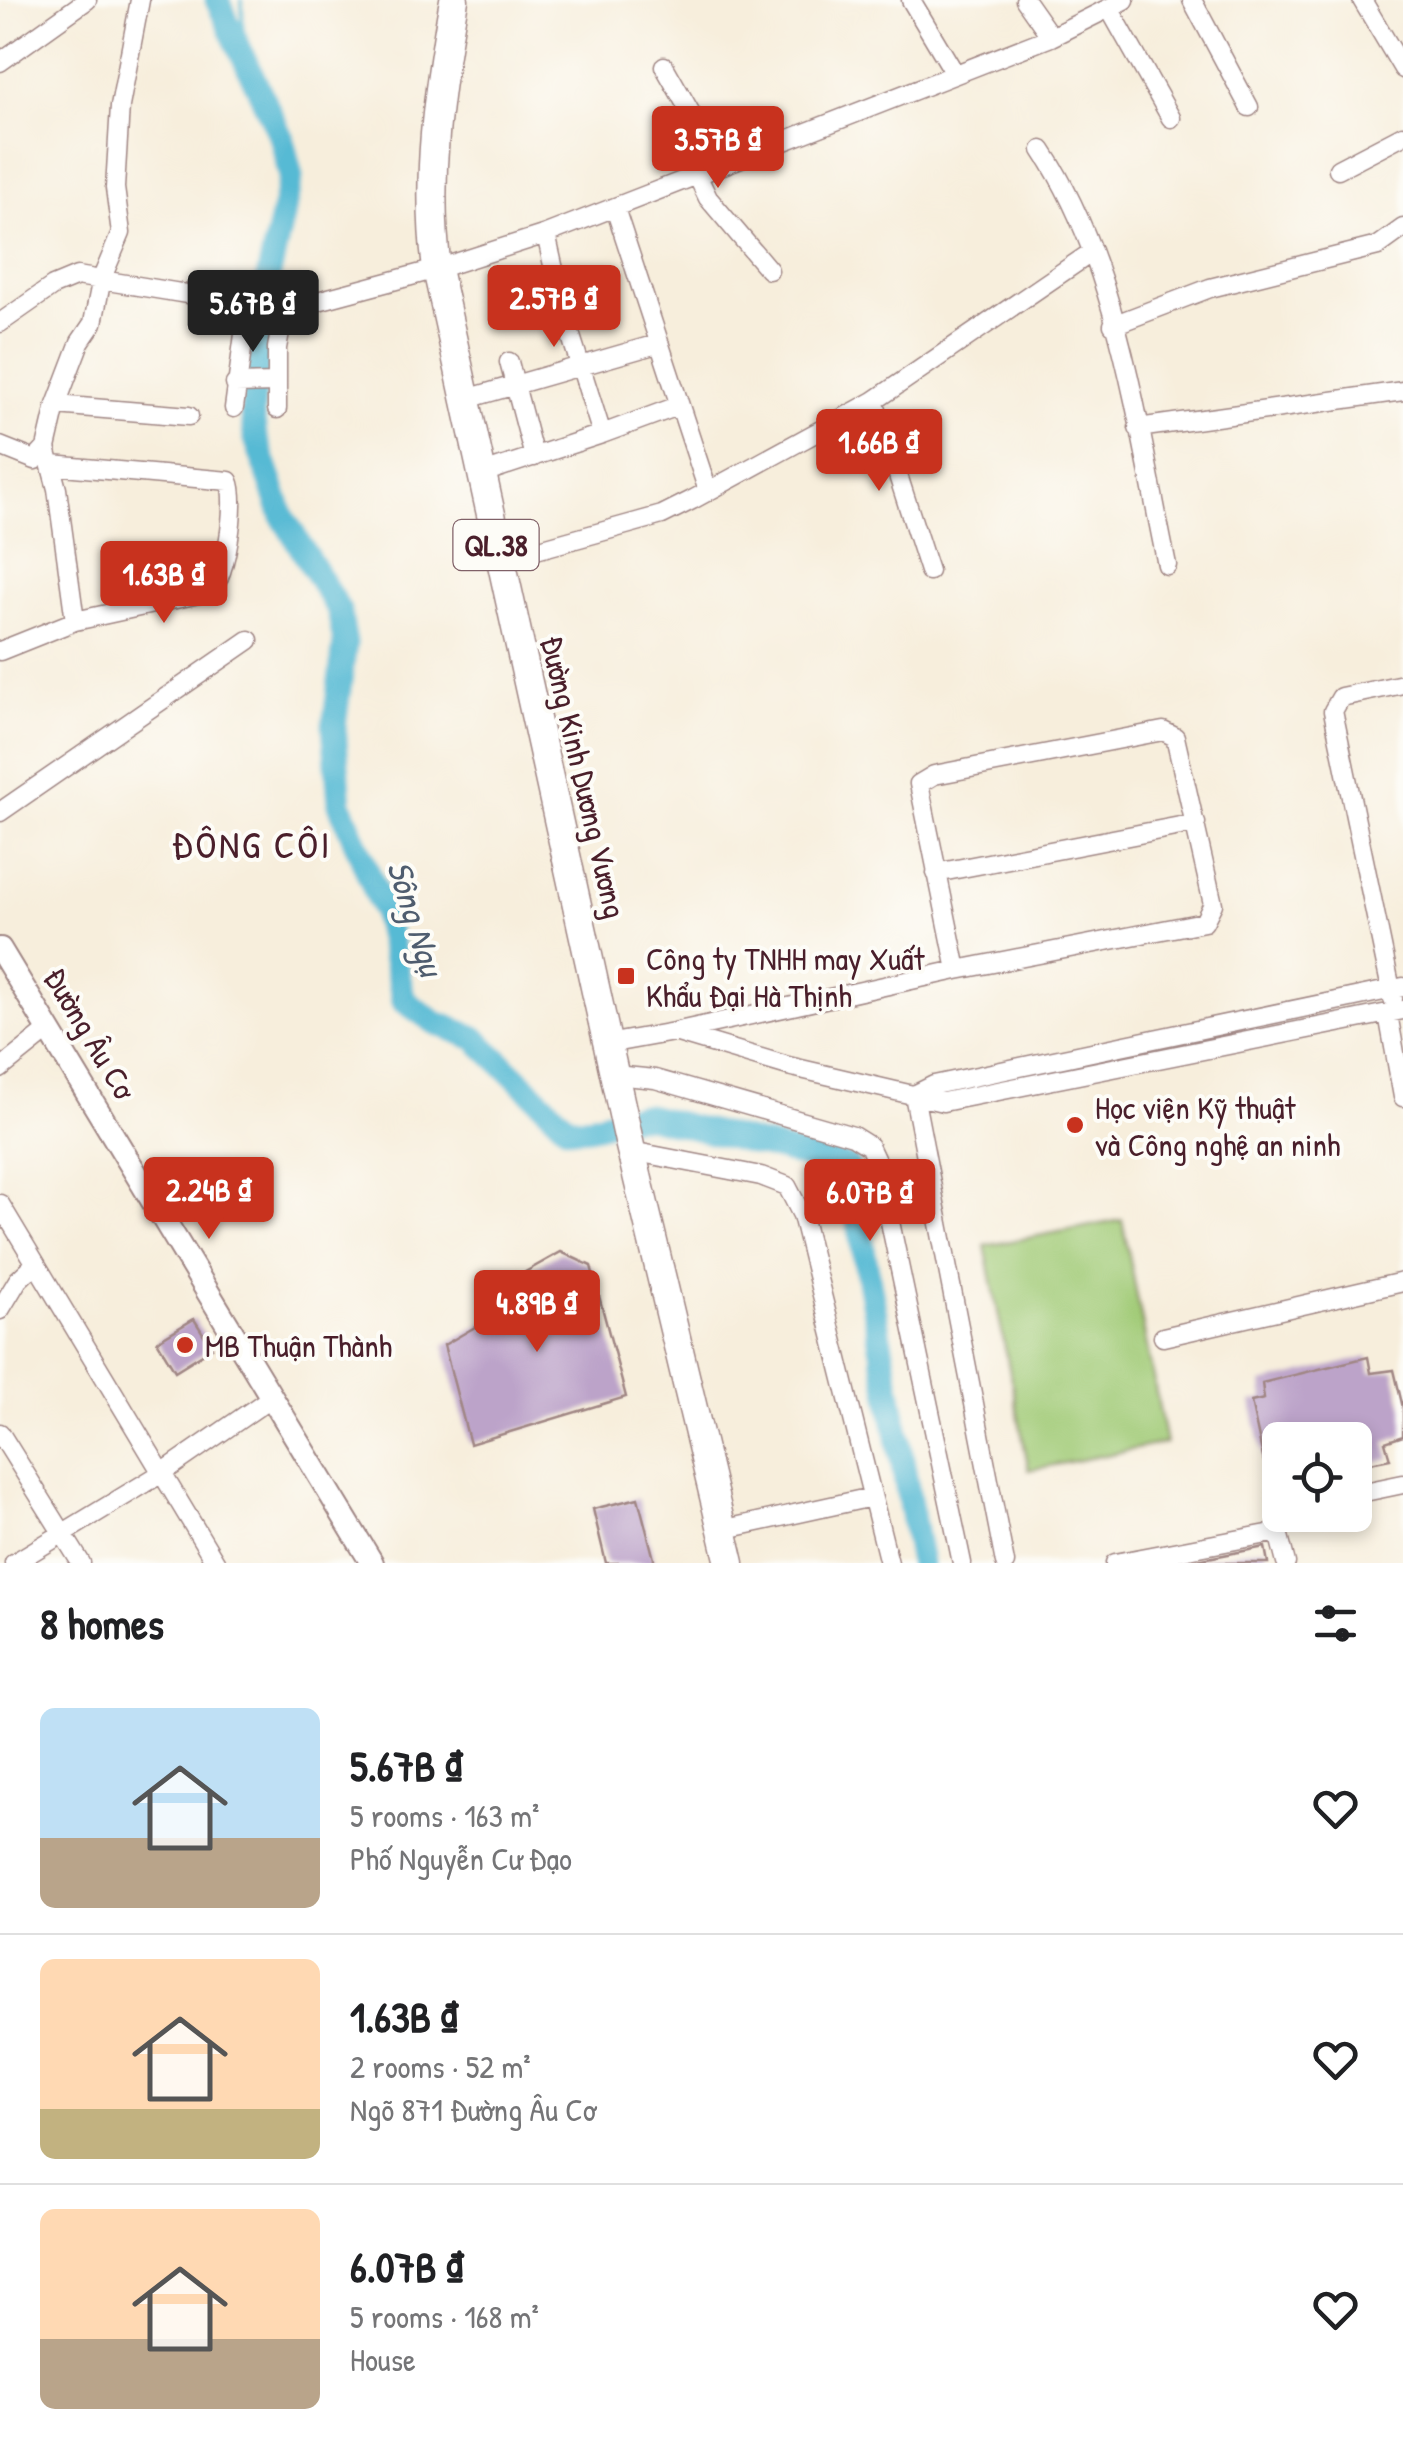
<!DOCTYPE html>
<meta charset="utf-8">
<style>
:root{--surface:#fff;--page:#f2f2f2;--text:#202124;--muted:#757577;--line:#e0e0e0;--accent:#c8321e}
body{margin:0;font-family:"Patrick Hand",sans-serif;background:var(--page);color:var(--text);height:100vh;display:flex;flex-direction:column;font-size:38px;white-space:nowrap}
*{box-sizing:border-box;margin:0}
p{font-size:32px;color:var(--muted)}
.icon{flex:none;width:55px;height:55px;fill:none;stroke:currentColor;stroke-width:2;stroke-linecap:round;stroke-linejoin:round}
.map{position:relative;height:1563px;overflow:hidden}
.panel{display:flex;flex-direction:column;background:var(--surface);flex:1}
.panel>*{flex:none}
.controls{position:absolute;left:1262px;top:1422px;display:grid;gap:20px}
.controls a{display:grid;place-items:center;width:110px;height:110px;border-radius:15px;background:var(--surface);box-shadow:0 5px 15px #0003;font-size:50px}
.price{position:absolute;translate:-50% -85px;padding:0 22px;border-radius:10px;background:var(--accent);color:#fff;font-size:32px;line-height:65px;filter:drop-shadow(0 2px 5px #0008)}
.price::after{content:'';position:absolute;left:50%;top:60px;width:30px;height:22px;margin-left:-15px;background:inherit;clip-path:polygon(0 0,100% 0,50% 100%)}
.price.active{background:#222;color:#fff}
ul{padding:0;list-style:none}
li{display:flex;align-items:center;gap:30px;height:250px;padding:0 40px}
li+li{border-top:2px solid var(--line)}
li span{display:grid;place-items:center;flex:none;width:280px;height:200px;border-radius:15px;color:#555}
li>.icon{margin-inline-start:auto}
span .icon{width:120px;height:120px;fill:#fffc;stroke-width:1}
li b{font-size:42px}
h2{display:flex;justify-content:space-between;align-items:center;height:120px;padding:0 40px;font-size:42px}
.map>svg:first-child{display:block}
</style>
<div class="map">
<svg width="1403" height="1563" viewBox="0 0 1403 1563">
<rect width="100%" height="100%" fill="#fdfcf7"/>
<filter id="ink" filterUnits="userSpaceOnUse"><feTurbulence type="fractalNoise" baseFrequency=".01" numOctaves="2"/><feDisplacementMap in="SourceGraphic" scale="20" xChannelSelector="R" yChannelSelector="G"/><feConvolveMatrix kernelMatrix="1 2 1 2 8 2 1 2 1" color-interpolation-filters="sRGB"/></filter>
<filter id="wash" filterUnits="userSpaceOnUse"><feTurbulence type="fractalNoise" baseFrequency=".0048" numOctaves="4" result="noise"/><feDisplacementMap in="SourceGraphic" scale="40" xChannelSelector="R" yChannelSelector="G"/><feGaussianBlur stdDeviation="2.25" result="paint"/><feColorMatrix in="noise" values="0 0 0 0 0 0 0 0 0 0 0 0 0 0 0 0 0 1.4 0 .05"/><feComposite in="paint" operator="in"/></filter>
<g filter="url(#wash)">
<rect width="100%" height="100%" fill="#f7eedc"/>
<path fill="#a0ca76" stroke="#757450" stroke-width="2.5" d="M1122,1220L1166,1443L1029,1470L985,1246Z"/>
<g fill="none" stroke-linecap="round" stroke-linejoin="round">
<path stroke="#56bad4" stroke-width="4" d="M242,0L243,53"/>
<path stroke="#56bad4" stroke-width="25" d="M217,0L282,139L291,177L266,287L252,413L255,436L283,517L339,611L345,643L334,726L340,804L384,912L404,1001L436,1023L475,1038L568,1127C596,1132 619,1113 648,1116L848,1167L921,1563"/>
</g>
<g id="blocks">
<path fill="#bca3c9" d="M561,1252L591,1266L626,1397L470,1444L444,1345L525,1298L518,1276Z
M194,1319L212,1348L175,1371L157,1341Z
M1368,1357L1371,1373L1394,1370L1403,1408V1436L1385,1442L1390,1459L1355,1466V1440H1280V1466L1266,1471L1251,1402L1264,1399L1262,1383Z
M638,1498L655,1563H606L593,1509Z
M1265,1547L1268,1563H1182Z"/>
</g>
</g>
<g filter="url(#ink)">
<use href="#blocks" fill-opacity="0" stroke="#a08684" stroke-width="2.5"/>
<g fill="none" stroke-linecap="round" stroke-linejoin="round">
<g stroke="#a08684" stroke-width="21">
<path id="minor" d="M911,0L954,72
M1025,0L1051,37
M1192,0L1249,107
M1362,0L1403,69
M1109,8L1171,118
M0,62L87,0
M664,66L720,164
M1042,150C1118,264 1139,433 1167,565
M1338,169L1403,135
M697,175L708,198L769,270
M615,208L708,491
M0,323L53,286L77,276L284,310L437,269L546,234L1051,37L1125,0
M1113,325L1210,288L1378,246L1403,228
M509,362L534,457
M235,384L277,383
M463,400L657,344
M874,401L929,571
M56,405L189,416
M234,408L248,305
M277,409V348L284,310
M1138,428L1403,391
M602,434L678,406
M0,446L35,460L46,448
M480,474L602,434L564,314L546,234
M500,560L662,515L692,500L874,401L1092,252
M75,621L57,489L46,448L56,405L80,342L93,323L102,278L121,233L115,188L120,106L140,0
M0,651L75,621L208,592C226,584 238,499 229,481L52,465
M0,812L249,640
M936,873L1196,823
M1393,999L1333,711L1341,697L1403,684
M1388,1014L1403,1097
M674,1032L957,970L1204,922L1213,904L1175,737L1163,731L934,775L919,784L957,970
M607,1044L674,1032L788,1066L943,1102L1403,1010
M0,1069L50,1029
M615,1075L655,1079L853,1136L869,1146L878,1165L962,1563
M631,1151L761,1176L787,1186L802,1215L889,1563
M0,1204L216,1563
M0,1310L18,1280L35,1264
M1163,1337L1403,1282
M0,1433L81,1563
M1355,1494L1403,1484
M721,1530L872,1497
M14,1563L162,1473L272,1397
M1005,1563L914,1095L934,1085L1403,987
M1115,1563L1278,1532
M1286,1563L1278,1532L1290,1515"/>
</g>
<g stroke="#a08684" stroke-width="26">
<path id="major" d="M0,949L372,1563"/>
</g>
<g stroke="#a08684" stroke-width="31">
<path id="highway" d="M454,0C438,90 425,178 437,269L630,1146L730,1563"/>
</g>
<use href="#minor" stroke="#fff" stroke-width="18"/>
<use href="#major" stroke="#fff" stroke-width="22"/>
<use href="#highway" stroke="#fff" stroke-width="28"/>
</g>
</g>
<g fill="#c8321e" stroke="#fdfcf7" stroke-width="4">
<rect x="616" y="966" width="20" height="20" rx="5"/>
<circle cx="1075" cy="1125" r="10"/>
<circle cx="185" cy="1345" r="10"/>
</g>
<g text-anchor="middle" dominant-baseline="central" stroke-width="8" stroke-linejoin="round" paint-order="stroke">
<rect fill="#fdfcf7" stroke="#806168" stroke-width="2.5" x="453.5" y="520" width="85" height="50" rx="8"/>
<g font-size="30" font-weight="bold" fill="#4a1f2b">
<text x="496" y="545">QL.38</text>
</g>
<g font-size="32" fill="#4a1f2b" stroke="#fdfcf7">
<text transform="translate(584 777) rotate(77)">Đường Kinh Dương Vương</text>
<text transform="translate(90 1033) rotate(59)">Đường Âu Cơ</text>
</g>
<g font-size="32" fill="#4a1f2b" stroke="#fdfcf7" text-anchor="start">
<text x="646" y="958">Công ty TNHH may Xuất<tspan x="646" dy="37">Khẩu Đại Hà Thịnh</tspan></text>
<text x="1095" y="1107">Học viện Kỹ thuật<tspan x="1095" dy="37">và Công nghệ an ninh</tspan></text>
<text x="205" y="1345">MB Thuận Thành</text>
</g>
<g font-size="35" font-style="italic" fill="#4f5d6f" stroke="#fdfcf7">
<text transform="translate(416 918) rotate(73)">Sông Ngụ</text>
</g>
<g font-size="38" letter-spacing="2.5" fill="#4a1f2b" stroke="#fdfcf7">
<text x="252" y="844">ĐÔNG CÔI</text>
</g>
</g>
</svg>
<div class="controls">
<a><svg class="icon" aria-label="locate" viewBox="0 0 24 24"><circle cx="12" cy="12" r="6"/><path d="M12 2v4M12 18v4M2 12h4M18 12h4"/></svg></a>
</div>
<b class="price" style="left:718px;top:191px">3.57B ₫</b>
<b class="price" style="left:554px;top:350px">2.57B ₫</b>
<b class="price active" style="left:253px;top:355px">5.67B ₫</b>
<b class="price" style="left:879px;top:494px">1.66B ₫</b>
<b class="price" style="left:164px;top:626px">1.63B ₫</b>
<b class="price" style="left:209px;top:1242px">2.24B ₫</b>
<b class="price" style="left:870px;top:1244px">6.07B ₫</b>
<b class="price" style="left:537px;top:1355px">4.89B ₫</b>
</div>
<section class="panel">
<h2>8 homes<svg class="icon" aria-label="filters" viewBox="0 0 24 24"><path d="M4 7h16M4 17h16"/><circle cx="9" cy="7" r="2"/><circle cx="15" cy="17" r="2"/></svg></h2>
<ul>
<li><span style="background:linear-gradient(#bfe0f5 65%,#b9a48a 0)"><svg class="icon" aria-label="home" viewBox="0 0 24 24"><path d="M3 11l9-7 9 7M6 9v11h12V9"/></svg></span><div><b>5.67B ₫</b><p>5 rooms · 163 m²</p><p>Phố Nguyễn Cư Đạo</p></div><svg class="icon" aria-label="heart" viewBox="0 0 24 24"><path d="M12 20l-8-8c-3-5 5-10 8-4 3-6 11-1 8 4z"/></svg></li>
<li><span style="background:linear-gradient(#ffd9b3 75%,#c2b280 0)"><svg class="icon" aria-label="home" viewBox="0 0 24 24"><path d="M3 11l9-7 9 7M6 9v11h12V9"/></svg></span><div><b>1.63B ₫</b><p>2 rooms · 52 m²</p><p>Ngõ 871 Đường Âu Cơ</p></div><svg class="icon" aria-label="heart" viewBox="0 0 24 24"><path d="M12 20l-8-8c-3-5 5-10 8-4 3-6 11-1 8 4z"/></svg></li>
<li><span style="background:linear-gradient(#ffd9b3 65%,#b9a48a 0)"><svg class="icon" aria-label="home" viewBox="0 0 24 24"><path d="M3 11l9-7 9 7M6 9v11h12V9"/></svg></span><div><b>6.07B ₫</b><p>5 rooms · 168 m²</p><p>House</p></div><svg class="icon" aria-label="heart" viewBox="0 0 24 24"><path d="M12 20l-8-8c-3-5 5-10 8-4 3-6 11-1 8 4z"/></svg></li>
</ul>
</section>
